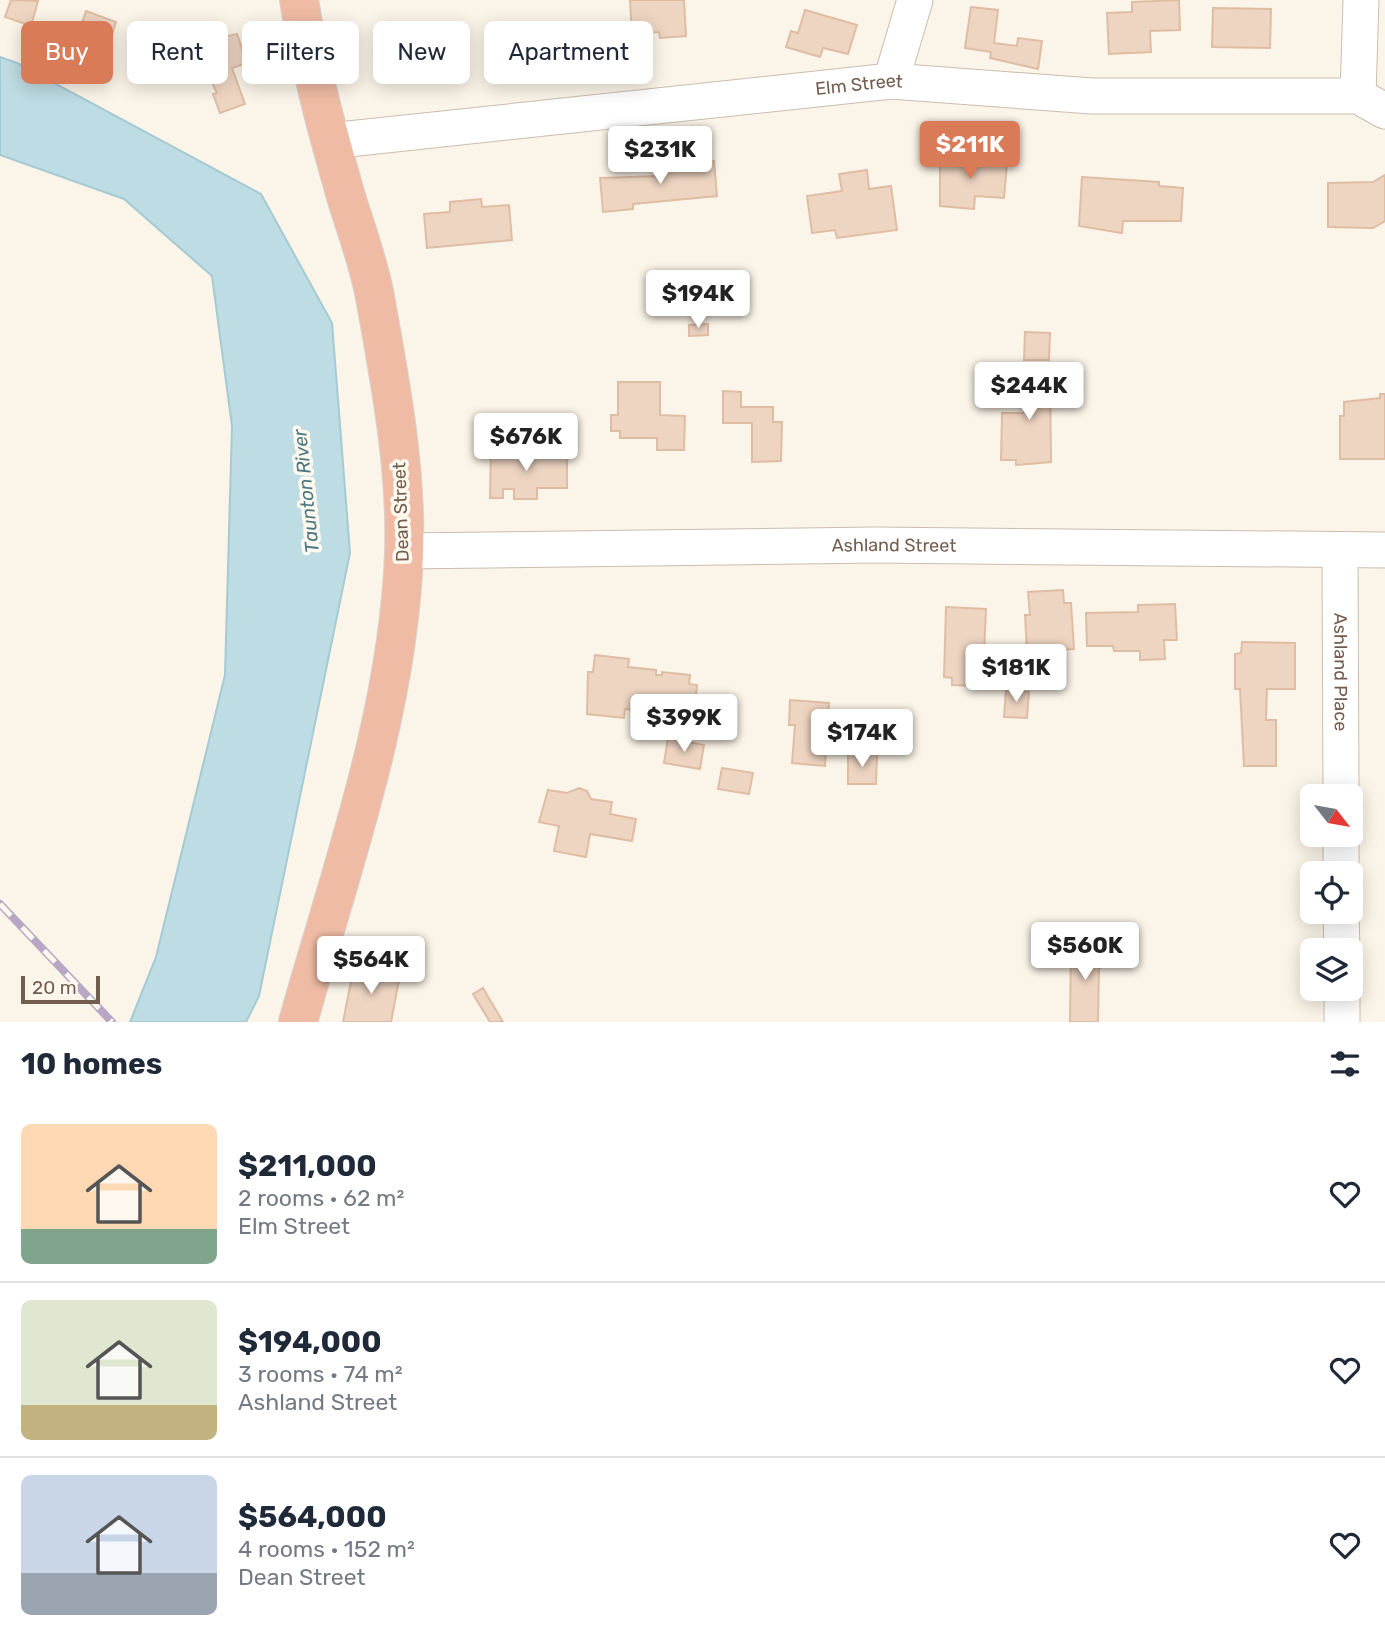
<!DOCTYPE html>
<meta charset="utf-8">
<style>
:root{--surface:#fff;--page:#f6f6f7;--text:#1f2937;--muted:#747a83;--line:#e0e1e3;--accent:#da7b58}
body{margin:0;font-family:Rubik,sans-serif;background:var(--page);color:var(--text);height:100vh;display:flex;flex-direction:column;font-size:26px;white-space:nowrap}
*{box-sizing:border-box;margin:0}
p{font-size:23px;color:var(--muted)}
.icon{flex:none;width:38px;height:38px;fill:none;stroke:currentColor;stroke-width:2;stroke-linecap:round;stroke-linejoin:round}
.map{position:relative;height:1022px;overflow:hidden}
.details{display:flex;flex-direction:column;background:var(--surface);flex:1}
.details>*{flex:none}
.hud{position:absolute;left:21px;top:21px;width:700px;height:63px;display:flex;gap:14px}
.needle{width:46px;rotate:121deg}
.buttons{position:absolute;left:1300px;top:784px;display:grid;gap:14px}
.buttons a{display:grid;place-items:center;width:63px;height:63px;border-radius:10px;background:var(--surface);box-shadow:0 4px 18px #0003;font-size:35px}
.scale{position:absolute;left:21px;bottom:18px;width:79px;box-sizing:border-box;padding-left:7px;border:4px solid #735d4e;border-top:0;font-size:19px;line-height:24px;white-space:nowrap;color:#735d4e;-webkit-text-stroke:5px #fef8ee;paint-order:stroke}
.price{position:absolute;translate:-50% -60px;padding:0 16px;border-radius:7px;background:#fff;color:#222;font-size:23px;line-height:46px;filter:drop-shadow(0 2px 4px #0008)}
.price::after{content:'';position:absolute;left:50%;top:42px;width:21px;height:16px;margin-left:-10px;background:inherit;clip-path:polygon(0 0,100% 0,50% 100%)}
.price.on{background:var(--accent);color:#fff}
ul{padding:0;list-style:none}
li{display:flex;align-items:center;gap:21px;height:175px;padding:0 21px}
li+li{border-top:2px solid var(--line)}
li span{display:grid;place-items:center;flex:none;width:196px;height:140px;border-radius:10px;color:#555}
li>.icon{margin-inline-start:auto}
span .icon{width:84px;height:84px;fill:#fffc;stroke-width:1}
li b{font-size:30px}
h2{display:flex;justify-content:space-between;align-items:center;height:84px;padding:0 21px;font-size:30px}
.chip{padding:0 24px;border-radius:10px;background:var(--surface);box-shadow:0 4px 18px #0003;font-size:24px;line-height:63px}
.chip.on{background:var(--accent);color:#fff}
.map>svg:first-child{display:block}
</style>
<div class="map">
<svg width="1385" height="1022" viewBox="0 0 1385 1022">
<rect width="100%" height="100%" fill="#fbf4e8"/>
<path fill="#bedce3" stroke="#a5cad4" stroke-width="2" d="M0,57L17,63L261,194L332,323L350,553L259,996L246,1022H130L156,957L225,675L232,426L212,276L124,199L0,155Z"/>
<path fill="#eed5c2" stroke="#dfbda4" stroke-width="2" d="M11,0L38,1L31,26L5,17Z
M630,0H684L686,36L660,38L659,32L632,34Z
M1179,0L1180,30L1150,31L1151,52L1109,54L1107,13L1132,12V2Z
M971,7L998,10L994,43L1017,46L1018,38L1042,41L1038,69L990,58L991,52L965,48Z
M1213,8L1271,9L1270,48L1212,47Z
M805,10L857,25L848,54L823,48L820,57L786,47L791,31L798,33Z
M86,11L116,22L108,46L78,34Z
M237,34L247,63L232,68L245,104L220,113L213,94L217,93L200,58L207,55L202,42Z
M940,156L985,159V164L1007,165L1004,198L975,196L974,209L940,206Z
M714,161L717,196L633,204V209L603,212L600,178L660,176L659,166Z
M867,170L869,189L891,186L897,230L837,238L835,230L812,233L807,196L842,191L839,174Z
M1385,175V221L1373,228L1328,227V183L1373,182Z
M1082,177L1159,182V186L1183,188L1181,221H1123L1122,233L1079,226Z
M481,199L482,207L509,205L512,240L427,248L424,214L450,212V202Z
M708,324V335L689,336V325Z
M1025,332L1050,333L1049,360H1024Z
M1015,373H1050L1051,462L1016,465V460H1001L1002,413H1024V396H1015Z
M618,382H660V415L685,416L684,450H657V438H620V431H611V415H618Z
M723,391L741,392V407H773V422H782L781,461L752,462V423H723Z
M1380,394H1385V459H1340V416H1344V402L1380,398Z
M491,448H514L515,453H534V449L546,448V457H567V488H537V499H514V489H503V498H490Z
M1063,590L1064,603H1071L1074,649L1027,652L1025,615H1030L1028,592Z
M1175,604L1177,640H1164L1165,659L1140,660V651H1114L1113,646H1087L1086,613L1138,612V605Z
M946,607L986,609L983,677L977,676V686L952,685V678L944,677Z
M1242,642L1295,643V689H1267L1266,720H1276V766H1244L1240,689H1235V654L1241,653Z
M595,655L629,659L628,667L656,670V675H662V672L690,675L689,684L697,685L695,703L687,702L686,706L658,703V708L651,707V712L625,709L624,718L587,714L588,672H593Z
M1006,690L1029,692L1027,718L1004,717Z
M790,700L829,703L825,766L792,763L795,725H789Z
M668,738L704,745L700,769L664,763Z
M848,754H877L876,784H848Z
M722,768L753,773L749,794L718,789Z
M579,788L587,791L591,799L612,802L610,814L636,819L632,841L590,834L586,857L554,851L559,826L539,822L548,790L567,793Z
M1071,943H1099L1098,955L1103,954V967L1099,968L1098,1022H1070Z
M354,966L400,975L391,1022H343Z
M483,988L503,1022H490L473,994Z"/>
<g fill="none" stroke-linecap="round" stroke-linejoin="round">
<g stroke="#ccbdaf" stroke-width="37">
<g id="minor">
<path d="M891,81L915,0"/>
<path d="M1358,96L1361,0"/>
<path id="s1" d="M330,141L891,81L1092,96H1358L1385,111"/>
<path id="s2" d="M1340,550L1341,796"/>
<path id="s3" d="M404,551L875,545L1385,550"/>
<path d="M1341,835V873"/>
<path d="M1341,912L1342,950"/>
<path d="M1342,989V1022"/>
</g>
</g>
<g stroke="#d8d2cd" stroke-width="40">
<path id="highway" d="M298,1022C341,869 398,714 404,554C407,469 390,381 375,297C369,264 357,232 347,200C328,134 310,68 299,0"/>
</g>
<use href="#minor" stroke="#fff" stroke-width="35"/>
<use href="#highway" stroke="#efbba4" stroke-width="38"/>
<g stroke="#b8a7c4" stroke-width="8">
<path id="rail" d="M0,904L112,1022"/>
</g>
<use href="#rail" stroke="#fef8ee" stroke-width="5" stroke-dasharray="16" stroke-linecap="butt"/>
</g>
<g text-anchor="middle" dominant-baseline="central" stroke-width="7" stroke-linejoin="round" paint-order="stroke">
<g font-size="18" fill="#735d4e" stroke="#fef8ee">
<text stroke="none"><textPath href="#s1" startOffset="532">Elm Street</textPath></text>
<text transform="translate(401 512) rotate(-92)">Dean Street</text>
<text stroke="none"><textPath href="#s3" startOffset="490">Ashland Street</textPath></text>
<text stroke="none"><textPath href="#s2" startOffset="122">Ashland Place</textPath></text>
</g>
<g font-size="19" font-style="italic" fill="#497884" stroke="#fef8ee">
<text transform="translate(306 491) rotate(-96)">Taunton River</text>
</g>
</g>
</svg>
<div class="buttons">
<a><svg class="needle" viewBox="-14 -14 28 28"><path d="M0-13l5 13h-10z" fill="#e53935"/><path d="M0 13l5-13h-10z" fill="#747a83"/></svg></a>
<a><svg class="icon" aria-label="locate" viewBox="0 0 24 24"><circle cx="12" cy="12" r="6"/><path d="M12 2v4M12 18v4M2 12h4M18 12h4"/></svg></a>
<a><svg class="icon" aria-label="layers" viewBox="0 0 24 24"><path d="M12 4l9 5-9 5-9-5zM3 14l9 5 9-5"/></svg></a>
</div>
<div class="scale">20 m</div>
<b class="price on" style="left:970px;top:181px">$211K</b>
<b class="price" style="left:660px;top:186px">$231K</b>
<b class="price" style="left:698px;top:330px">$194K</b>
<b class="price" style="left:1029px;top:422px">$244K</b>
<b class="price" style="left:526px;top:473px">$676K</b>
<b class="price" style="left:1016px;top:704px">$181K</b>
<b class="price" style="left:684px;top:754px">$399K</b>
<b class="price" style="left:862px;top:769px">$174K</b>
<b class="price" style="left:1085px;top:982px">$560K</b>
<b class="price" style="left:371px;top:996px">$564K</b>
<div class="hud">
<a class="chip on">Buy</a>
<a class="chip">Rent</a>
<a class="chip">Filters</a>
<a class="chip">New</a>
<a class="chip">Apartment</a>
</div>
</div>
<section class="details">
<h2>10 homes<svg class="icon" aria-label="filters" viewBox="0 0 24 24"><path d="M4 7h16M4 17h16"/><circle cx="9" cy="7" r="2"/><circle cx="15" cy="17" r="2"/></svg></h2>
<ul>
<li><span style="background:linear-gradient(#ffd9b3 75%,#7fa58c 0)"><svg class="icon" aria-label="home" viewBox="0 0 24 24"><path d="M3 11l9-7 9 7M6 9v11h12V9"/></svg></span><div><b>$211,000</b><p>2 rooms · 62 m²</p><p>Elm Street</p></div><svg class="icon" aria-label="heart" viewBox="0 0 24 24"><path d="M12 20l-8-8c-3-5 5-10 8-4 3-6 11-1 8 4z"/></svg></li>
<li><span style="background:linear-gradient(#dfe7d0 75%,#c2b280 0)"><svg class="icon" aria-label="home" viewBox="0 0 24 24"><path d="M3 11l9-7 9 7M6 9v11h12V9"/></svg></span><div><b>$194,000</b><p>3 rooms · 74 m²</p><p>Ashland Street</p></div><svg class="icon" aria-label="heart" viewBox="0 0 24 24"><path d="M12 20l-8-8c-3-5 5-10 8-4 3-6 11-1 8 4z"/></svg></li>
<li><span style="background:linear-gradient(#c9d6e8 70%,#9aa5b1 0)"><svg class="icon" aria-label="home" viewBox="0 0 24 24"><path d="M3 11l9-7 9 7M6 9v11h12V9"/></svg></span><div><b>$564,000</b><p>4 rooms · 152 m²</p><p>Dean Street</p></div><svg class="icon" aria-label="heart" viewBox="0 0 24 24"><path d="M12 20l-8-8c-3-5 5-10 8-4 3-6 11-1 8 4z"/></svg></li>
</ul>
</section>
